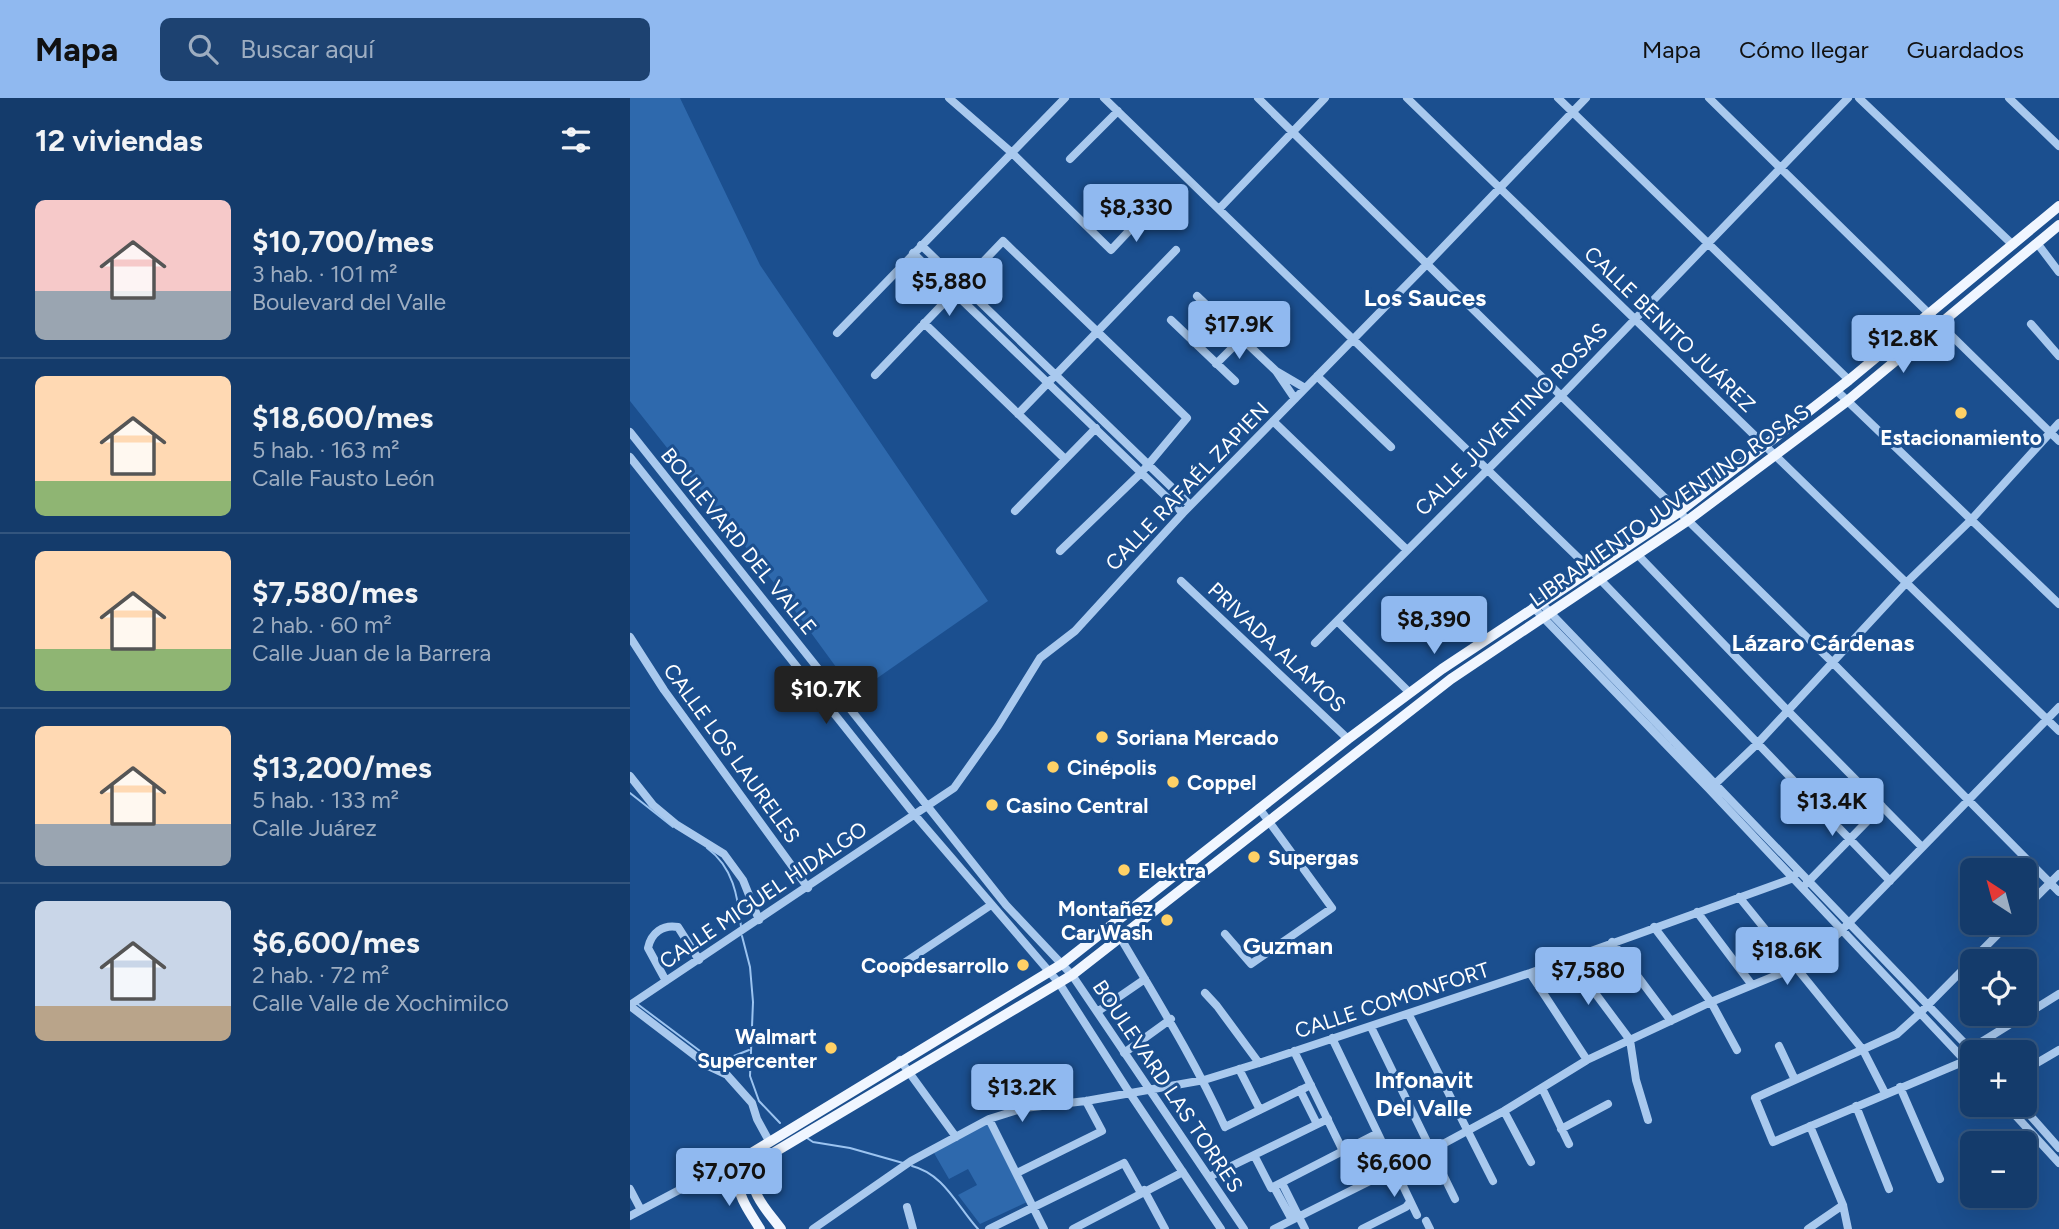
<!DOCTYPE html>
<html lang="es">
<meta charset="utf-8">
<style>
:root{--surface:#143b6b;--page:#1d4271;--text:#f1f3f6;--muted:#9dadc1;--line:#33557e;--accent:#90b9f0}
body{margin:0;font-family:Figtree,sans-serif;background:var(--page);color:var(--text);height:100vh;display:flex;flex-direction:column;font-size:26px;white-space:nowrap}
*{box-sizing:border-box;margin:0}
p{font-size:23px;color:var(--muted)}
.icon{flex:none;width:38px;height:38px;fill:none;stroke:currentColor;stroke-width:2;stroke-linecap:round;stroke-linejoin:round}
.map{position:relative;flex:1;overflow:hidden}
.panel{display:flex;flex-direction:column;background:var(--surface);width:630px}
.panel>*{flex:none}
.needle{width:46px;rotate:324deg}
.buttons{position:absolute;left:1330px;top:760px;display:grid;gap:14px}
.buttons a{display:grid;place-items:center;width:77px;height:77px;border-radius:10px;background:var(--surface);box-shadow:0 7px 28px #0002,0 0 0 2px var(--line);font-size:35px}
.price{position:absolute;translate:-50% -60px;padding:0 16px;border-radius:7px;background:var(--accent);color:#111;font-size:23px;line-height:46px;filter:drop-shadow(0 2px 4px #0008)}
.price::after{content:'';position:absolute;left:50%;top:42px;width:21px;height:16px;margin-left:-10px;background:inherit;clip-path:polygon(0 0,100% 0,50% 100%)}
.price.current{background:#222;color:#fff}
ul{padding:0;list-style:none}
li{display:flex;align-items:center;gap:21px;height:175px;padding:0 35px}
li+li{border-top:2px solid var(--line)}
li span{display:grid;place-items:center;flex:none;width:196px;height:140px;border-radius:10px;color:#555}
li>.icon{margin-inline-start:auto}
span .icon{width:84px;height:84px;fill:#fffc;stroke-width:1}
li b{font-size:30px}
h2{display:flex;justify-content:space-between;align-items:center;height:84px;padding:0 35px;font-size:30px}
header{display:flex;align-items:center;gap:42px;box-sizing:border-box;height:98px;padding:0 35px;background:var(--accent);color:#111}
header strong{font-size:33px}
nav{display:flex;gap:38px;margin-inline-start:auto;font-size:24px}
.search{width:490px;height:63px;background:var(--page);display:flex;align-items:center;gap:18px;box-sizing:border-box;padding:0 24px;border-radius:10px;color:var(--muted);font-size:26px}
main{display:flex;flex:1;min-height:0}
.map>svg:first-child{display:block}
</style>
<header>
<strong>Mapa</strong>
<div class="search"><svg class="icon" aria-label="search" viewBox="0 0 24 24"><circle cx="10" cy="10" r="6"/><path d="M15 15l6 6"/></svg>Buscar aquí</div>
<nav><a>Mapa</a><a>Cómo llegar</a><a>Guardados</a></nav>
</header>
<main>
<section class="panel">
<h2>12 viviendas<svg class="icon" aria-label="filters" viewBox="0 0 24 24"><path d="M4 7h16M4 17h16"/><circle cx="9" cy="7" r="2"/><circle cx="15" cy="17" r="2"/></svg></h2>
<ul>
<li><span style="background:linear-gradient(#f6c9c9 65%,#9aa5b1 0)"><svg class="icon" aria-label="home" viewBox="0 0 24 24"><path d="M3 11l9-7 9 7M6 9v11h12V9"/></svg></span><div><b>$10,700/mes</b><p>3 hab. · 101 m²</p><p>Boulevard del Valle</p></div></li>
<li><span style="background:linear-gradient(#ffd9b3 75%,#8fb573 0)"><svg class="icon" aria-label="home" viewBox="0 0 24 24"><path d="M3 11l9-7 9 7M6 9v11h12V9"/></svg></span><div><b>$18,600/mes</b><p>5 hab. · 163 m²</p><p>Calle Fausto León</p></div></li>
<li><span style="background:linear-gradient(#ffd9b3 70%,#8fb573 0)"><svg class="icon" aria-label="home" viewBox="0 0 24 24"><path d="M3 11l9-7 9 7M6 9v11h12V9"/></svg></span><div><b>$7,580/mes</b><p>2 hab. · 60 m²</p><p>Calle Juan de la Barrera</p></div></li>
<li><span style="background:linear-gradient(#ffd9b3 70%,#9aa5b1 0)"><svg class="icon" aria-label="home" viewBox="0 0 24 24"><path d="M3 11l9-7 9 7M6 9v11h12V9"/></svg></span><div><b>$13,200/mes</b><p>5 hab. · 133 m²</p><p>Calle Juárez</p></div></li>
<li><span style="background:linear-gradient(#c9d6e8 75%,#b9a48a 0)"><svg class="icon" aria-label="home" viewBox="0 0 24 24"><path d="M3 11l9-7 9 7M6 9v11h12V9"/></svg></span><div><b>$6,600/mes</b><p>2 hab. · 72 m²</p><p>Calle Valle de Xochimilco</p></div></li>
</ul>
</section>
<div class="map">
<svg width="1429" height="1131" viewBox="0 0 1429 1131">
<rect width="100%" height="100%" fill="#1b4f8f"/>
<path fill="#2e69ad" d="M0,0H50L130,167L358,503L243,583L214,580L152,495L0,303Z
M357,1025L397,1104L350,1126L328,1097L347,1087L338,1071L319,1081L304,1055Z"/>
<g fill="none" stroke-linecap="round" stroke-linejoin="round">
<path stroke="#9cc4f0" stroke-width="2" d="M0,695L43,729
M77,750C103,769 108,798 111,829
M112,838L120,869L123,904L120,978L129,1003L150,1025
M6,905L86,965L119,952
M177,1040L183,1044L220,1050L273,1065
M282,1068C314,1076 327,1108 348,1131"/>
<path stroke="#a9c9ee" stroke-width="8" d="M319,0L381,54L481,152L510,121
M474,0L962,473L1260,783
M628,0L1203,565L1429,794
M777,0L1429,633
M928,0L1219,282
M1079,0L1429,343
M1229,0L1383,147
M1379,0L1429,48
M440,61L488,13
M589,111L695,0
M1407,145L1429,174
M291,147L560,407
M283,155L553,415
M567,198L646,273L665,301
M541,222L605,283
M294,225L435,361
M1401,226L1429,258
M207,235L435,0
M564,244L589,219
M586,266L612,240
M646,273L675,290
M245,277L373,143L557,320L512,374L430,453
M687,278L761,349
M1206,292L1429,506
M388,316L546,152
M643,323L777,452
M0,334L376,807L442,877L614,1131
M0,359L284,716L429,885L499,994L591,1131
M385,413L466,330
M1007,456L1157,612L1292,749
M551,483L718,641
M910,504L1343,954
M903,509L1079,691L1342,970
M707,523L780,595
M0,539L34,592L178,790
M685,545L932,297L1218,0
M0,678L23,707L47,727L94,756L113,782L129,822
M1084,687L1127,646L1276,485L1341,422L1429,325
M1176,786L1252,708
M1109,799L1233,952L1255,995
M1395,810L1429,776
M1067,814L1122,887
M1380,824L1289,916L1267,936L1125,1000L1143,1044L1335,963L1340,951L1429,896
M1024,829L1081,904L1107,952
M595,836L621,866L702,810L629,710
M490,839C527,902 565,963 595,1029L681,987
M982,844L1041,923
M939,860L1000,942L1006,982L1018,1022
M262,873L361,807
M900,875L957,962
M36,883L18,850C21,835 33,826 48,829L69,862
M575,895L587,908L629,965
M0,907L324,690L368,628L410,560L445,533L553,415L796,167L956,0
M0,908L80,969L97,977L122,1005L127,1021L139,1043
M467,914L515,881
M779,917L863,1083
M741,929L825,1101
M702,940L787,1117
M1149,948L1165,982
M664,953L713,1053
M494,955L541,921
M270,962L326,1039
M609,971L630,1012
M1395,972L1429,952
M1270,989L1310,1081
M912,990L939,1046
M670,992L687,1026
M1375,1006L1429,1065
M1390,1006L1429,1050
M1226,1008L1259,1091
M874,1013L901,1064
M359,1021L414,1131
M1180,1028L1213,1107L1218,1131
M931,1031L978,1006
M624,1057L641,1090L746,1036
M387,1075L472,1033L456,1003
M579,1079L698,1021
M652,1085L675,1131
M644,1089L662,1122
M0,1091L11,1112
M514,1092L535,1131
M277,1109L283,1131
M0,1118L121,1054
M796,1123L800,1131
M183,1131L281,1063L359,1021L394,1010L456,1003L574,982L629,965L900,875L1161,781L1168,774
M359,1131L494,1065L511,1095
M443,1131L553,1074
M644,1131L800,1053L874,1013L957,962L1081,904L1164,870L1188,854L1211,833L1429,609
M732,1131L776,1109L780,1104
M1178,1131L1213,1107"/>
<path stroke="#f0f6ff" stroke-width="10" d="M130,1131C112,1102 96,1083 123,1054L432,866L718,641L812,571L1049,414L1219,282L1429,108
M151,1131C135,1109 114,1092 128,1064L442,877L821,581L1057,423L1216,304L1429,127"/>
</g>
<g fill="#ffd166" stroke="#1b4f8f" stroke-width="2.5">
<circle cx="1331" cy="315" r="7"/>
<circle cx="472" cy="639" r="7"/>
<circle cx="423" cy="669" r="7"/>
<circle cx="543" cy="684" r="7"/>
<circle cx="362" cy="707" r="7"/>
<circle cx="624" cy="759" r="7"/>
<circle cx="494" cy="772" r="7"/>
<circle cx="537" cy="822" r="7"/>
<circle cx="393" cy="867" r="7"/>
<circle cx="201" cy="950" r="7"/>
</g>
<g text-anchor="middle" dominant-baseline="central" stroke-width="6" stroke-linejoin="round" paint-order="stroke">
<g font-size="21" fill="#fff" stroke="#1b4f8f">
<text transform="translate(1040 231) rotate(44)">CALLE BENITO JUÁREZ</text>
<text transform="translate(881 321) rotate(-45)">CALLE JUVENTINO ROSAS</text>
<text transform="translate(557 388) rotate(-46)">CALLE RAFAÉL ZAPIEN</text>
<text transform="translate(1039 407) rotate(-35)">LIBRAMIENTO JUVENTINO ROSAS</text>
<text transform="translate(109 443) rotate(51)">BOULEVARD DEL VALLE</text>
<text transform="translate(647 549) rotate(43)">PRIVADA ALAMOS</text>
<text transform="translate(102 655) rotate(54)">CALLE LOS LAURELES</text>
<text transform="translate(133 797) rotate(-34)">CALLE MIGUEL HIDALGO</text>
<text transform="translate(762 902) rotate(-18)">CALLE COMONFORT</text>
<text transform="translate(538 988) rotate(56)">BOULEVARD LAS TORRES</text>
</g>
<g font-size="21" font-weight="bold" fill="#fff" stroke="#1b4f8f" text-anchor="start">
<text x="1331" y="339" text-anchor="middle">Estacionamiento</text>
<text x="486" y="639">Soriana Mercado</text>
<text x="437" y="669">Cinépolis</text>
<text x="557" y="684">Coppel</text>
<text x="376" y="707">Casino Central</text>
<text x="638" y="759">Supergas</text>
<text x="508" y="772">Elektra</text>
<text x="523" y="810" text-anchor="end">Montañez<tspan x="523" dy="24">Car Wash</tspan></text>
<text x="379" y="867" text-anchor="end">Coopdesarrollo</text>
<text x="187" y="938" text-anchor="end">Walmart<tspan x="187" dy="24">Supercenter</tspan></text>
</g>
<g font-size="24" font-weight="bold" fill="#fff" stroke="#1b4f8f">
<text x="795" y="199">Los Sauces</text>
<text x="1193" y="544">Lázaro Cárdenas</text>
<text x="658" y="847">Guzman</text>
<text x="794" y="981">Infonavit<tspan x="794" dy="28">Del Valle</tspan></text>
</g>
</g>
</svg>
<div class="buttons">
<a><svg class="needle" viewBox="-14 -14 28 28"><path d="M0-13l5 13h-10z" fill="#e53935"/><path d="M0 13l5-13h-10z" fill="#9dadc1"/></svg></a>
<a><svg class="icon" aria-label="locate" viewBox="0 0 24 24"><circle cx="12" cy="12" r="6"/><path d="M12 2v4M12 18v4M2 12h4M18 12h4"/></svg></a>
<a>+</a>
<a>−</a>
</div>
<b class="price" style="left:506px;top:146px">$8,330</b>
<b class="price" style="left:319px;top:220px">$5,880</b>
<b class="price" style="left:609px;top:263px">$17.9K</b>
<b class="price" style="left:1273px;top:277px">$12.8K</b>
<b class="price" style="left:804px;top:558px">$8,390</b>
<b class="price current" style="left:196px;top:628px">$10.7K</b>
<b class="price" style="left:1202px;top:740px">$13.4K</b>
<b class="price" style="left:1157px;top:889px">$18.6K</b>
<b class="price" style="left:958px;top:909px">$7,580</b>
<b class="price" style="left:392px;top:1026px">$13.2K</b>
<b class="price" style="left:764px;top:1101px">$6,600</b>
<b class="price" style="left:99px;top:1110px">$7,070</b>
</div>
</main>
